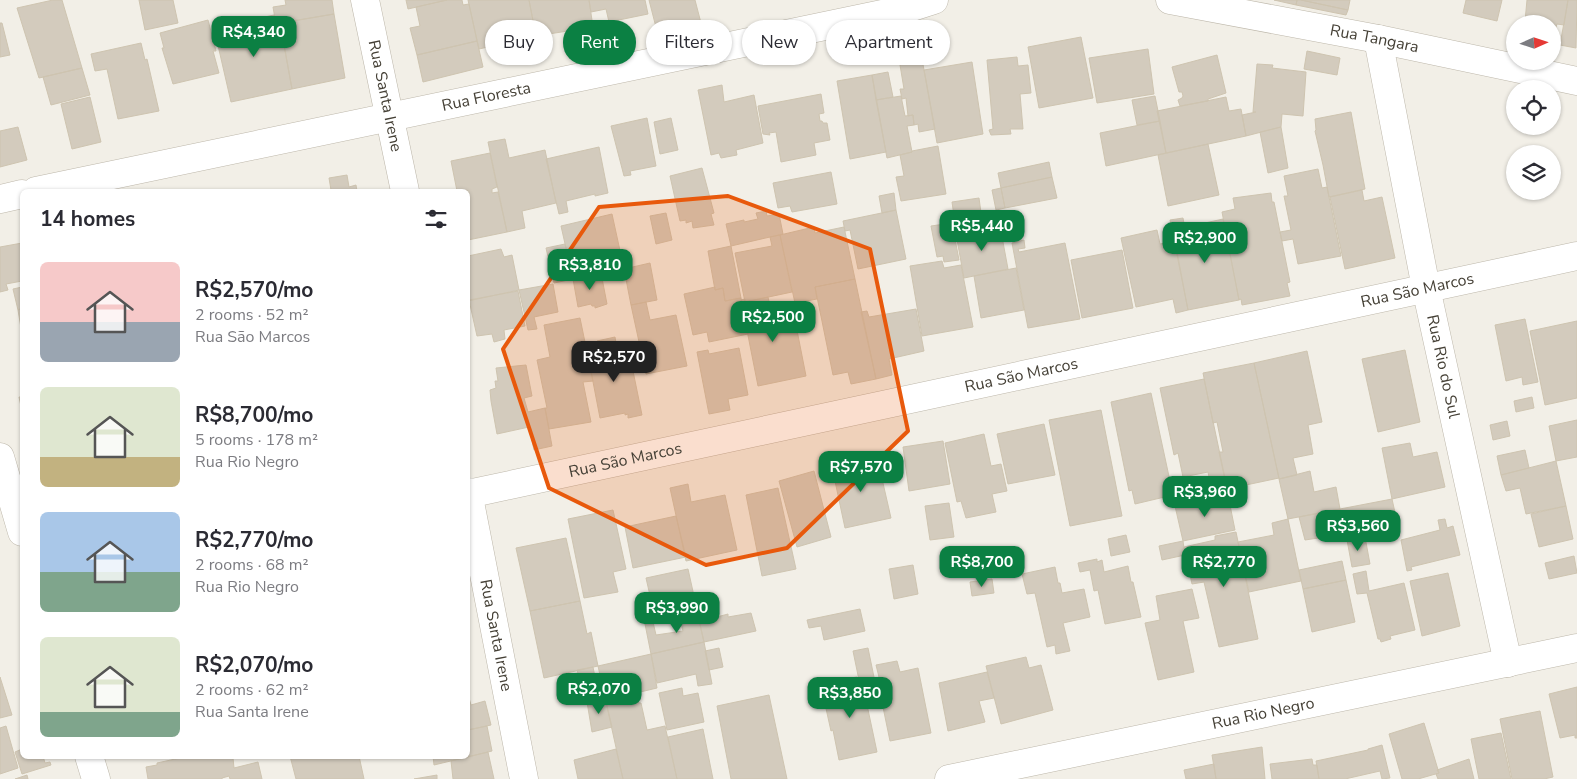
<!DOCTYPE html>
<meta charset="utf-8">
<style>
:root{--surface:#fff;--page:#f2f2f3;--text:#2b2b33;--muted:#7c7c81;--accent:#0b8043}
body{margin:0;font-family:"Nunito Sans",sans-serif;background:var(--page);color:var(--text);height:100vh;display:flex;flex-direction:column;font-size:19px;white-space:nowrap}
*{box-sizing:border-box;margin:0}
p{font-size:16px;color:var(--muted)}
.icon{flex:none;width:28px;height:28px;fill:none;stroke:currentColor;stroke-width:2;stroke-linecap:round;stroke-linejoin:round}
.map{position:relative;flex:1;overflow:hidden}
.drawer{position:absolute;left:20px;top:189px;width:450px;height:570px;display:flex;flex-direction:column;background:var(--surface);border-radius:8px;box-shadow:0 1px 4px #0004}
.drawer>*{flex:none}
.guide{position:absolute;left:485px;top:20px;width:475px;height:45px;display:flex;gap:10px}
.needle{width:32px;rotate:87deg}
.tools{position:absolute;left:1506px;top:15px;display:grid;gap:10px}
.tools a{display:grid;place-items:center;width:55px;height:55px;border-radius:50%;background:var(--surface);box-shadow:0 1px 4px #0004;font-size:25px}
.price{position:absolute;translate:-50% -42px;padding:0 11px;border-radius:10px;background:var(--accent);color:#fff;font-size:16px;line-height:32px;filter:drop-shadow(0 1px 2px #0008)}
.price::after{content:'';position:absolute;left:50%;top:30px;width:15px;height:11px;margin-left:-8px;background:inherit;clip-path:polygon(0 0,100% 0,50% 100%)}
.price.on{background:#222;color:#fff}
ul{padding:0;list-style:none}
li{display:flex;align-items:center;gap:15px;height:125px;padding:0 20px}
li span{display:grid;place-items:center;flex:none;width:140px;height:100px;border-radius:8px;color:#555}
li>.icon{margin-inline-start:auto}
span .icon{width:60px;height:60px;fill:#fffc;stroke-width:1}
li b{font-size:21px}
h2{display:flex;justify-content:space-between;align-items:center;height:60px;padding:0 20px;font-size:21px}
.tag{padding:0 18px;border-radius:22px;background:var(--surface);box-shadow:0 1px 4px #0004;font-size:18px;line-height:45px}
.tag.on{background:var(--accent);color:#fff}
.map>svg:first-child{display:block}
</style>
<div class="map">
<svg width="1577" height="779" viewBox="0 0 1577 779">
<rect width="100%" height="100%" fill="#f2efe7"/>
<path fill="#d3cbbd" stroke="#cec4b0" d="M53,0H62L82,68L39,78L17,8Z
M139,0H173L178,23L145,30Z
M285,0H332L334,14L276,24L273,7L286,5Z
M406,0H447L408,9Z
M447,0H462L463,5L469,4L477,41L417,55L410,28L420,26L416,7Z
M468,0H529L536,36L479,49Z
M529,0H589L593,27L536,36Z
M589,0H645L648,14L609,22L606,9L591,12Z
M649,0H695L701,23L658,35Z
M1274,0H1297L1296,5Z
M1297,0H1301L1348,10L1346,15L1296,5Z
M1301,0H1350L1348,10Z
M1466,0H1502L1497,21L1463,13Z
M1527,0H1568L1564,25L1557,24L1555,30H1552V24H1526L1527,21H1525Z
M1568,0H1577L1576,48L1560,45Z
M334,14L345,78L292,89L280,23Z
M274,15L276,24L280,23L292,89L231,102L214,28Z
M208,20L216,51H213L219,73L173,84L162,48H164L160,33Z
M0,23H2L10,55L0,57Z
M1081,37L1093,98L1039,108L1028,47Z
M477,41L483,67L423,82L417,55Z
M141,43L145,60L147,59L159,111L118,119L107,69L95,71L91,54Z
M919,43L935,129L919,132L918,124L914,125L913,115L908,116L906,98L902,99L900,89H904L897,47Z
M1148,49L1154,94L1097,103L1089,58Z
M1307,51L1340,58L1337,75L1304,69Z
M1217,55L1226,93L1208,99V101L1180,106L1178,100L1182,98L1183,96L1182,92H1179L1172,67Z
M1017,57L1018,66L1028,65L1031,93L1020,94L1023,129H1010L1011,134L991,135L989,130L993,129L987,60Z
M972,62L983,134L937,143L924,70Z
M1257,64L1273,65L1272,68L1306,72L1303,116L1282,114L1281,127L1246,136L1242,115L1256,112H1253Z
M82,68L90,95L51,105L43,77Z
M888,72L893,97L876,100L872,75Z
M872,75L886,152L850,159L837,81Z
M722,85L724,102L754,95L763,143L736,150L737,155L721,158L719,153L711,155L698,90Z
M821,94L824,113L819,114L820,121H822L823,123H827L830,140L814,143L816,155L781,162L776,132L769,133L770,135L763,134L758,106Z
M901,96L905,116L913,115L914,125L907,126L912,152L887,158L876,100Z
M1155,96L1160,121L1137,125L1132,100Z
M90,97L101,142L72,149L61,104Z
M1226,97L1229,111L1241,109L1246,136L1166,153L1157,111Z
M1351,112L1365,189L1329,197L1323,165L1315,131L1316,130L1315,119Z
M647,118L656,166L630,171L631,175L624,176L611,126Z
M671,118L678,150L660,154L654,122Z
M1160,121L1166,153L1106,166L1100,133Z
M18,127L27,160L0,167V131Z
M1281,127L1288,168L1268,173L1260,132Z
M505,139L509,158L545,150L556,203L522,211L525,228L507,232L488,142Z
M1208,144L1219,195L1168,206L1158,155Z
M938,146L946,194L901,201L896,177L904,176L900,155L912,152V151Z
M599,147L608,193L595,196V194L566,201L568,212L559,214L546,159Z
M490,153L497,187L492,189V193L498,192L507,232L468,240V191H457L451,161Z
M1049,162L1052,177L1001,188L998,173Z
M702,168L714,213L711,214L714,225L693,228L692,221L686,223V220L680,221L670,176Z
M1318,169L1322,188L1327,187L1341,256L1298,264L1293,239L1282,241L1280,232L1291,230L1284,196H1288L1284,176Z
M831,172L837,204L792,212L790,206L778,208L773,183Z
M347,175L349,187L356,185L357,191H326L331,190L329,178Z
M1052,177L1057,198L1005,208L1001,188Z
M1001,188L1005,208L996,210L992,190Z
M1362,190L1364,201L1382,197L1395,258L1345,269L1330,197Z
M894,193L896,210L882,213L879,196Z
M1271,193L1272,202H1274L1290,282L1287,283L1290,296L1242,305L1241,299L1239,300L1222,212L1235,209L1233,198Z
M979,198L982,220L955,223L952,202Z
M896,210L906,259L858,269L850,230L845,231L843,221Z
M766,211L767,216L779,214L783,234L731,246L726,224L744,220V222L758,219L756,213Z
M666,213L672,240L656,244L650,216Z
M612,214L624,269L573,279L561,226Z
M1183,218L1185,229L1205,225V223L1223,219L1239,300L1188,310L1170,220Z
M952,223L959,260L944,262L943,256L937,257L931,226Z
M1000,226L1008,269L964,278L956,234Z
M814,227L815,233L844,227L855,279L815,287L817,299L795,303L780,235Z
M1157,230L1160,244L1175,241L1188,310L1176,313L1173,299L1136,307L1121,238Z
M780,235L792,292L745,302L735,253L772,246L770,237Z
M1024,240L1025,248L1018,249L1019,252L1065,243L1080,319L1028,328L1012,243Z
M22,243V281L6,284L8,290L0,292V247Z
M565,244L573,279L554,283L546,248Z
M731,246L741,298L725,301L723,288L715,290L708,251Z
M501,249L504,257L512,255L519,290L468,301V256Z
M1122,250L1133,308L1082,318L1071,260Z
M942,261L944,268L961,265L973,327L922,336L910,266Z
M650,263L657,300L631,305L624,269Z
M1016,268L1024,310L981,318L974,276Z
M601,273L607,304L595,308V306H592L591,304L578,307L573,279Z
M855,279L876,379L851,384L848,372L833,375L815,287Z
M553,284L558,312L534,317L537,329L528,330L519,290Z
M22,287V308L18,310L13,289Z
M715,287V290L723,288L725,301L741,298L748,334L709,342L707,332L693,335L684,294Z
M518,291L525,326L504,330L505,339L494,342L492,334L477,336L469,300Z
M768,297L772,314L793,310L806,376L758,386L741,300L745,299V302Z
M646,302L650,320L676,315L687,366L646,374L631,305Z
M22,308V334L18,310Z
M916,309L924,351L889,359L892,375L876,379L861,312L867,311L869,317Z
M580,318L593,381L583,382L591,422L549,429L545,408H547L537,360L550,357L544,325Z
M1525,319L1538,382L1523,385L1522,377L1506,381L1495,325Z
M1577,321V398L1545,405L1530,331Z
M615,337L621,373L633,371L642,415L628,418V414L625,415V413L600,418L589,361L601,358L597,341Z
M739,348L748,395L728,399L730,410L709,414L697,352L708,350L709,354Z
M1405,350L1420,422L1378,432L1362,359Z
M1307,351L1322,422L1308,425L1313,454L1293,458L1297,475L1279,479L1254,363Z
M1254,363L1279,478L1227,489L1219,452H1223L1217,422L1213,423L1203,373Z
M526,365L532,396L524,398L528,412L545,408L552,446L534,450L529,427L497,434L491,401L490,390L496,388L495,381H498L496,368Z
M1204,379L1225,478L1210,482L1208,472L1183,477L1178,453L1174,455L1160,388Z
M1151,393L1173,495L1135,504L1132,490L1129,491L1111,402Z
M19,397H22V411Z
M1532,397L1534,408L1516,412L1514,401Z
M1101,410L1122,516L1070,526L1049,420Z
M1577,420V457L1556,461L1549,426Z
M1507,421L1510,436L1493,440L1490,425Z
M1044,424L1055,475L1008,484L997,434Z
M984,434L991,466L1001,464L1007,491L992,494L996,512L966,518L961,501L957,502L945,443Z
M943,441L950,484L909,491L903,447Z
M1410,443L1413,457L1437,452L1445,487L1392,499L1382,448Z
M1525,450L1529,468L1501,475L1497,456Z
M877,457L891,518L845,528L832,467Z
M1556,461L1566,506L1526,514L1520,488L1506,491L1501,475Z
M814,471L831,537L797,547L779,481Z
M1310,471L1314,492L1336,487L1340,509L1288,519L1279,479Z
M688,484L691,502L725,495L737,550L686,561L670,488Z
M778,488L796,569L762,576L746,495Z
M1228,495L1235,530L1183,541L1175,506Z
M1392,499L1396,517L1366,522L1367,525L1362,526L1363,534L1346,537L1340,509Z
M949,503L954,537L930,540L925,506Z
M1566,506L1573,539L1539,547L1531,514Z
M1340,509L1344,527L1324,531L1325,537L1305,540L1299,517Z
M613,510L626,569L613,572L618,592L584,598L568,519Z
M676,516L686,557L633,568L625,527Z
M1288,519L1301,581L1249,592L1238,542L1274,535L1272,523Z
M1445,519L1447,528L1453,526L1460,555L1411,567L1412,570L1407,571L1401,540L1440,530L1438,520Z
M1236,532L1258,639L1219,647L1204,582L1192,584L1184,547L1215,540V536Z
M1126,535L1130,552L1111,556L1108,539Z
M1365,537L1370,564L1352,567L1347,540Z
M566,538L580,601L530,611L516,548Z
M1183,541L1185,555L1162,560L1159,546Z
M1574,556L1577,573L1549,579L1545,563Z
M1097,559V562L1102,560L1104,572L1128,566L1131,582H1133L1141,617L1105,624L1098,590L1094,591L1090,570L1080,572L1078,563Z
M1342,561L1346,580L1303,589L1299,570Z
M913,565L918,594L894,599L889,569Z
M1055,567L1058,583H1060L1062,593L1084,589L1090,617L1063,623L1070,651L1056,654L1055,645L1047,647L1035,593L1027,594L1022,574Z
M688,569L696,605L654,613L646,578Z
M1366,571L1369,591L1404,583L1415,630L1390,636L1391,639L1381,642L1380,639H1378L1367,593L1357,594L1353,574Z
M1448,573L1460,626L1422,636L1410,581Z
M992,579L994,593L972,596L970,582Z
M1346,580L1355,622L1312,632L1303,589Z
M1192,589L1199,618L1183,621L1194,672L1158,680L1145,623L1160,620L1156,596Z
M580,601L587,634L591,632L598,666L544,678L530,611Z
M696,608L704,642L651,654L645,624L653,622L656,635L683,631L678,612Z
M860,609L865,631L824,640L821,626L809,628L807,620Z
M751,613L756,631L704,642L700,624L718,620L717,617L728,614V617Z
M704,642L712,684L698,686L696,674L657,683L651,654Z
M719,648L723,667L709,670L705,651Z
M868,648L875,682L860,685L853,651Z
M651,654L657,688L636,693L639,703H641L647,730L665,726L677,779H623L598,666Z
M1026,657L1029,668L1041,665L1053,710L1001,724L986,666Z
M897,661L900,672L918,668L931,733L890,741L877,678L879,677L876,665Z
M593,667L597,687L592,688L595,700L571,703L569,695L566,696L561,676L578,673L577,670Z
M987,672L994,698L979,701L985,722L948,731L939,683Z
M0,677L12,715L0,718Z
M857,677L859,687L863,686L877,752L839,760L833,730L831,731L823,695L835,693L833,681Z
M1577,687V738H1575V735L1560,738L1549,694Z
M682,688L683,696L698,693L704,722L667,730L659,693Z
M468,694L471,705L485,701L491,725L468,730Z
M769,695L787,779H731L717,706Z
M605,697L612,727L592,732L587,702Z
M1540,711L1553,777L1544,779H1512L1500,719Z
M1424,723L1439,773L1418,779H1402L1389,734Z
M6,726L18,768L0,774V728Z
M487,726L492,751L434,765L433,756H468V730Z
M703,729L713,779H677L668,737Z
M1501,733L1511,779H1479L1471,739Z
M1382,745L1390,778L1382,779L1380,771L1345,779H1319L1316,761L1368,750V749Z
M1262,747L1265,779H1216L1212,755Z
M22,749V756H43L45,763L50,762L51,765L22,774L15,752Z
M616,749L623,779H578L574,760Z
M488,752L494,779H453L451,761Z
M189,756H243L233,758L234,768L258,762L262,779H230L229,776L222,778V779H148L146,767L157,765V763Z
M290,756H359L364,779H296Z
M1312,759L1313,765H1317L1319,779H1272L1270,764Z
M1469,759L1474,779H1438L1436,774L1439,773L1437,770Z
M1214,764L1216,779H1186L1184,770Z
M27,775L28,779H15Z
M437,775V779H414Z"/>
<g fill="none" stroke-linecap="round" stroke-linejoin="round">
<g stroke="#bdb7aa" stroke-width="29">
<g id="minor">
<path id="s1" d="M365,0L405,191"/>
<path id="s2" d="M1170,0L1378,39L1577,81"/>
<path id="s3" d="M1378,39L1426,288L1508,663"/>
<path id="s4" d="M36,191L906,9L934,0"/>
<path d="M0,199L22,194"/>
<path id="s5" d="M468,492L524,779"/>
<path d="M89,756L96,779"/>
<path id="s6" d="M949,779L1577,648"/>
</g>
</g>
<g stroke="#bdb7aa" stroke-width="29">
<g id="tertiary">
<path d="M0,457L22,532"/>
<path id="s7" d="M468,494L1577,256"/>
</g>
</g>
<use href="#minor" stroke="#fff" stroke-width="28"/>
<use href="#tertiary" stroke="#fff" stroke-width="28"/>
</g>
<path fill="#e8590c" fill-opacity="0.2" stroke="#e8590c" stroke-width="4" stroke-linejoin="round" d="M728,196L870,249L908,431L787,548L706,565L549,488L503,349L599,207Z"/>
<g text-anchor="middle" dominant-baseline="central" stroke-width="4" stroke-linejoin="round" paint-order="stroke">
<g font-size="16" fill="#454036" stroke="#fff">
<text stroke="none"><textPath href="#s2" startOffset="208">Rua Tangara</textPath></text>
<text stroke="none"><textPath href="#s1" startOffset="98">Rua Santa Irene</textPath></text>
<text stroke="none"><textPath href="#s4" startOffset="460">Rua Floresta</textPath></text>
<text stroke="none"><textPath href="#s7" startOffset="971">Rua São Marcos</textPath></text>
<text stroke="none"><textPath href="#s3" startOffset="334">Rua Rio do Sul</textPath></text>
<text stroke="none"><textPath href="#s7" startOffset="566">Rua São Marcos</textPath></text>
<text stroke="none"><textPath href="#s7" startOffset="161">Rua São Marcos</textPath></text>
<text stroke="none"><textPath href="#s5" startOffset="146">Rua Santa Irene</textPath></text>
<text stroke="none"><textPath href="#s6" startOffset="321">Rua Rio Negro</textPath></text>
</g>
</g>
</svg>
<div class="tools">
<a><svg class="needle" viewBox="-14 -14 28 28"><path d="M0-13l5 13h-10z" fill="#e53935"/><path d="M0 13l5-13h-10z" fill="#7c7c81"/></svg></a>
<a><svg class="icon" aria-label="locate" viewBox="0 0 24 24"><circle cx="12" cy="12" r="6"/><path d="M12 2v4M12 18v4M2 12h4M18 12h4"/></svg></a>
<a><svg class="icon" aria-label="layers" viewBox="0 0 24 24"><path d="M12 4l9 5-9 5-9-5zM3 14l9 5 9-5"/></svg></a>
</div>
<b class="price" style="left:254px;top:58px">R$4,340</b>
<b class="price" style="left:982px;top:252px">R$5,440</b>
<b class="price" style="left:1205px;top:264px">R$2,900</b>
<b class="price" style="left:590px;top:291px">R$3,810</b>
<b class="price" style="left:773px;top:343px">R$2,500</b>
<b class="price on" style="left:614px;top:383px">R$2,570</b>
<b class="price" style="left:861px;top:493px">R$7,570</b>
<b class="price" style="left:1205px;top:518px">R$3,960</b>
<b class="price" style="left:1358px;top:552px">R$3,560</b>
<b class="price" style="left:982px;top:588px">R$8,700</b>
<b class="price" style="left:1224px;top:588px">R$2,770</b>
<b class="price" style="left:677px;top:634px">R$3,990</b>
<b class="price" style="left:599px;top:715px">R$2,070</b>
<b class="price" style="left:850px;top:719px">R$3,850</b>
<div class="guide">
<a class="tag">Buy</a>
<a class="tag on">Rent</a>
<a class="tag">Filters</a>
<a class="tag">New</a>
<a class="tag">Apartment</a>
</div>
<section class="drawer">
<h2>14 homes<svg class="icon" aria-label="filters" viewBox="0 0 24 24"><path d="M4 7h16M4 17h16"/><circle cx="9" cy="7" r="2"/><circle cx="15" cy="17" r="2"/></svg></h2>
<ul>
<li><span style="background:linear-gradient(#f6c9c9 60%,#9aa5b1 0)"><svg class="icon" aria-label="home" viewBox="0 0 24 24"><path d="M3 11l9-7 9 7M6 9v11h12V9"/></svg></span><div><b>R$2,570/mo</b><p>2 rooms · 52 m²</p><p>Rua São Marcos</p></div></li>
<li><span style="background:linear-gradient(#dfe7d0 70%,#c2b280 0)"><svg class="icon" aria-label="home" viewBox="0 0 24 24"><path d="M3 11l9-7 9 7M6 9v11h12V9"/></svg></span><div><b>R$8,700/mo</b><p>5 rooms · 178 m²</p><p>Rua Rio Negro</p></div></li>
<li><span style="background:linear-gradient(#a9c7e8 60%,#7fa58c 0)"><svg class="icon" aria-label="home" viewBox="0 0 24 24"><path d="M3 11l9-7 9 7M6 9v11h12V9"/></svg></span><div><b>R$2,770/mo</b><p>2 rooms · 68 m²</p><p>Rua Rio Negro</p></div></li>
<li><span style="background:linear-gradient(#dfe7d0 75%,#7fa58c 0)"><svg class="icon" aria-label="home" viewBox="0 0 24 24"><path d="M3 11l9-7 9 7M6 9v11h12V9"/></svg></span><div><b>R$2,070/mo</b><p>2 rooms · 62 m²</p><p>Rua Santa Irene</p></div></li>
</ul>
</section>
</div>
